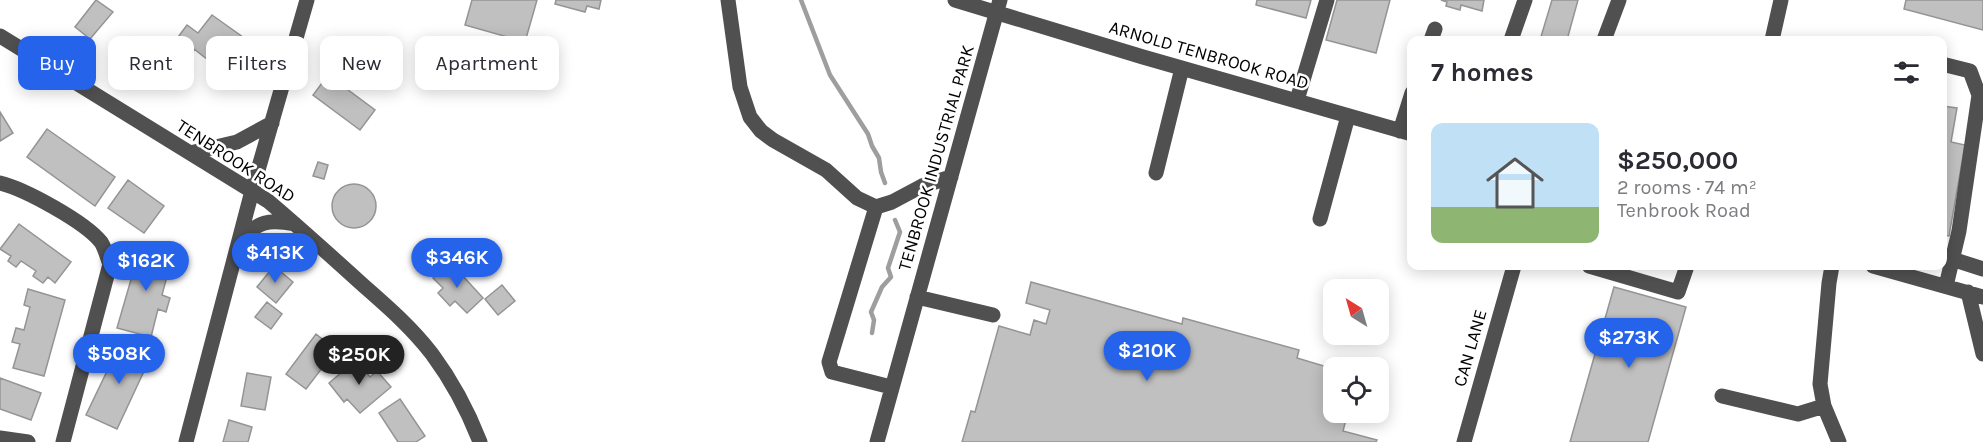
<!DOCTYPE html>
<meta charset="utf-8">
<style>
:root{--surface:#fff;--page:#f7f7f7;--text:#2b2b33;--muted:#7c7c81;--line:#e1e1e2;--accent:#2563eb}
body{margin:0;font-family:Karla,sans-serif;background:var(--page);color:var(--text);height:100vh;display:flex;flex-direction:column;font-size:22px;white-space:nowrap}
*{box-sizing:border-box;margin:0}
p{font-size:20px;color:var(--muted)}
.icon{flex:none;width:33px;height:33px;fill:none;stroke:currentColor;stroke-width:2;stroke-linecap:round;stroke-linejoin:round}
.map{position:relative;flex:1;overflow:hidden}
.details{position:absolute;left:1407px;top:36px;width:540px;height:234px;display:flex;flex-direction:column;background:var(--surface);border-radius:12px;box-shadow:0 3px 15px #0003}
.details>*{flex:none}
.banner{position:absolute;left:18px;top:36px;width:570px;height:54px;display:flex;gap:12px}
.needle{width:39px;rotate:323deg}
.buttons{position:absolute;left:1323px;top:279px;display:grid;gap:12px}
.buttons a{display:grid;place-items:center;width:66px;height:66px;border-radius:12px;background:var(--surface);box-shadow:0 3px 15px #0003;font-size:30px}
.price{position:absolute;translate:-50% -51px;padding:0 14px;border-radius:21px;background:var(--accent);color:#fff;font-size:20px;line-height:39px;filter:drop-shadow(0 2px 3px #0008)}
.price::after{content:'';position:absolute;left:50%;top:36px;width:18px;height:14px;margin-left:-9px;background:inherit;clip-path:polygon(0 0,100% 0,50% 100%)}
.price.current{background:#222;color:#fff}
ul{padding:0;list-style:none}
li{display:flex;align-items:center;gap:18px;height:150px;padding:0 24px}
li+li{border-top:2px solid var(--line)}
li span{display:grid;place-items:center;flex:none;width:168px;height:120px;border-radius:12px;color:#555}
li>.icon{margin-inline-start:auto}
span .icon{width:72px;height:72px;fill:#fffc;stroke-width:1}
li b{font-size:26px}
h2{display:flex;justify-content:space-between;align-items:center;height:72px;padding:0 24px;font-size:26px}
.chip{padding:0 21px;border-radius:12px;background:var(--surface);box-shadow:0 3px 15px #0003;font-size:21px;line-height:54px}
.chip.current{background:var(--accent);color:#fff}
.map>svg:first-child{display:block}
</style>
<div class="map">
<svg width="1983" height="442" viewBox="0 0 1983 442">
<rect width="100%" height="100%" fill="#fff"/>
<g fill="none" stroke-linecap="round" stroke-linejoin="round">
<path stroke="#9e9e9e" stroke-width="4.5" d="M801,0L830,75L868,134L872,146L879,158L881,172L885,183
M872,333L874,320L871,312L882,287L891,277L888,268L900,232L895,220"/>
</g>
<path fill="#c0c0c0" stroke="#949494" stroke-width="1.5" d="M96,0L113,12L90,39L75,27Z
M472,0H537L525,42L465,25Z
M556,0H601L599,9L587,6L585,12L555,4Z
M1257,0H1311L1306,18L1256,5Z
M1337,0H1390L1376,53L1326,40Z
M1441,0H1484L1482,11L1461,5L1460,10L1446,6L1447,2Z
M1552,0H1578L1567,40H1540Z
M1906,0H1983V30L1904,9Z
M212,15L254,45L231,78L194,49L189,57L172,45L187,25L198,33Z
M328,75L375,110L360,130L313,95Z
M1942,106L1957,108L1951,142L1965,145L1949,236L1942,235Z
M0,112L13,133L0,141Z
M47,129L115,177L95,206L27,157Z
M318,162L328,165L324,179L313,176Z
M128,180L164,206L144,233L108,208Z
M332 206a22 22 0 1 1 44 0a22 22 0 1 1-44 0Z
M19,224L71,262L55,283L48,277L43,283L33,276L36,271L21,261L16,267L8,261L11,256L0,249Z
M141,245L173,254L162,295L170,298L166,312L158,309L151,337L117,328Z
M450,262L483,298L467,313L455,301L450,306L438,293L443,288L433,278Z
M274,266L293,282L276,303L257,287Z
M1031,282L1182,324L1183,318L1299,350L1297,358L1334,369V412H1348L1343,431L1377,440L1376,442H962L971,411L975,412L999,326L1030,335L1034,320L1046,324L1050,310L1026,303Z
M502,285L515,301L498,315L485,299Z
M1614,287L1686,307L1648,442H1570Z
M28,289L65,300L44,376L13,368L20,344L12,342L16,328L24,330L30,307L24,305Z
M267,302L282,314L271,329L255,317Z
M316,334L336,350L306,389L286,374Z
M122,340L152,354L117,429L86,415Z
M356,360L370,377L377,371L391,387L360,413L347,399L344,402L329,383Z
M247,373L271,377L265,410L241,406Z
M0,378L41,393L31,420L0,409Z
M400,399L425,436L416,442H398L379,413Z
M229,420L252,427L248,442H223Z"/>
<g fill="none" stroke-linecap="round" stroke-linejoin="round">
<path stroke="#505050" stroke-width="15" d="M728,0L740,87L750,117L761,131L773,140L826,170L857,198L876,207L892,202L922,186L951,177
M955,0L1143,57L1412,134
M0,36L268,201C300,228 332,257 364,286C388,307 412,328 432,354C452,381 468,411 480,442
M1431,40L1435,29
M1511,40L1525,0
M1604,40L1619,0
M1772,40L1781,0
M1942,64L1970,71L1979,95L1959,231L1946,286
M1297,100L1327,0
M1400,131L1412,93
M190,153L237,142L272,123
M1156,173L1182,68
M0,183C25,189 85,222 101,242C105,248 107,257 110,264L63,442
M876,207L829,362L832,372L891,387
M1320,219L1348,116
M239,241C259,221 268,219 295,224
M1952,259L1983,269
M1589,266L1678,292L1687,266
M1832,266L1829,283L1820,384L1824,406L1839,442
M1873,266L1983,297
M1968,292L1983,354
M917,297L993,315
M1722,396L1798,414L1824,406
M0,438L28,442
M186,442L252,191L307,0
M877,442L1000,0
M1464,442L1514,266"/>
</g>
<g text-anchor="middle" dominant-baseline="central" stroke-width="5" stroke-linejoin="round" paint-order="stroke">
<g font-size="18" fill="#000" stroke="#fff">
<text transform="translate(1209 55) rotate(16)">ARNOLD TENBROOK ROAD</text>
<text transform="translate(936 158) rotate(-74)">TENBROOK INDUSTRIAL PARK</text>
<text transform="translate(236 161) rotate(33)">TENBROOK ROAD</text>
<text transform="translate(1470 348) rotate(-74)">CAN LANE</text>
</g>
</g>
</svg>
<div class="buttons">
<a><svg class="needle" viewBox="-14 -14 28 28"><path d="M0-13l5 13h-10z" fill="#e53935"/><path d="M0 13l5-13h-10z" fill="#7c7c81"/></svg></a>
<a><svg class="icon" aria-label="locate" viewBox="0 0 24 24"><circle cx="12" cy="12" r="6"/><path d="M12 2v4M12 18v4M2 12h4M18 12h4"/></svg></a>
</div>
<b class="price" style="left:275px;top:284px">$413K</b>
<b class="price" style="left:457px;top:289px">$346K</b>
<b class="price" style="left:146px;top:292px">$162K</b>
<b class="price" style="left:1629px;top:369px">$273K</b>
<b class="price" style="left:1147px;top:382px">$210K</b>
<b class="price" style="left:119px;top:385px">$508K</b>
<b class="price current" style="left:359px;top:386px">$250K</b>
<div class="banner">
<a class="chip current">Buy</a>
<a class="chip">Rent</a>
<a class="chip">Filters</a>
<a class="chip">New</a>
<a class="chip">Apartment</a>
</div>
<section class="details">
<h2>7 homes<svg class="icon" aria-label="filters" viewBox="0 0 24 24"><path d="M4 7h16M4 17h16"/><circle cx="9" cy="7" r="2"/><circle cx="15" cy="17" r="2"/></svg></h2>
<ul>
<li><span style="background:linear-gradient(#bfe0f5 70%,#8fb573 0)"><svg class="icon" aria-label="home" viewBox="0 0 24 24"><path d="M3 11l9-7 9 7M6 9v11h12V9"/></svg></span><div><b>$250,000</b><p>2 rooms · 74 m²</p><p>Tenbrook Road</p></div></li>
</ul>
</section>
</div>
